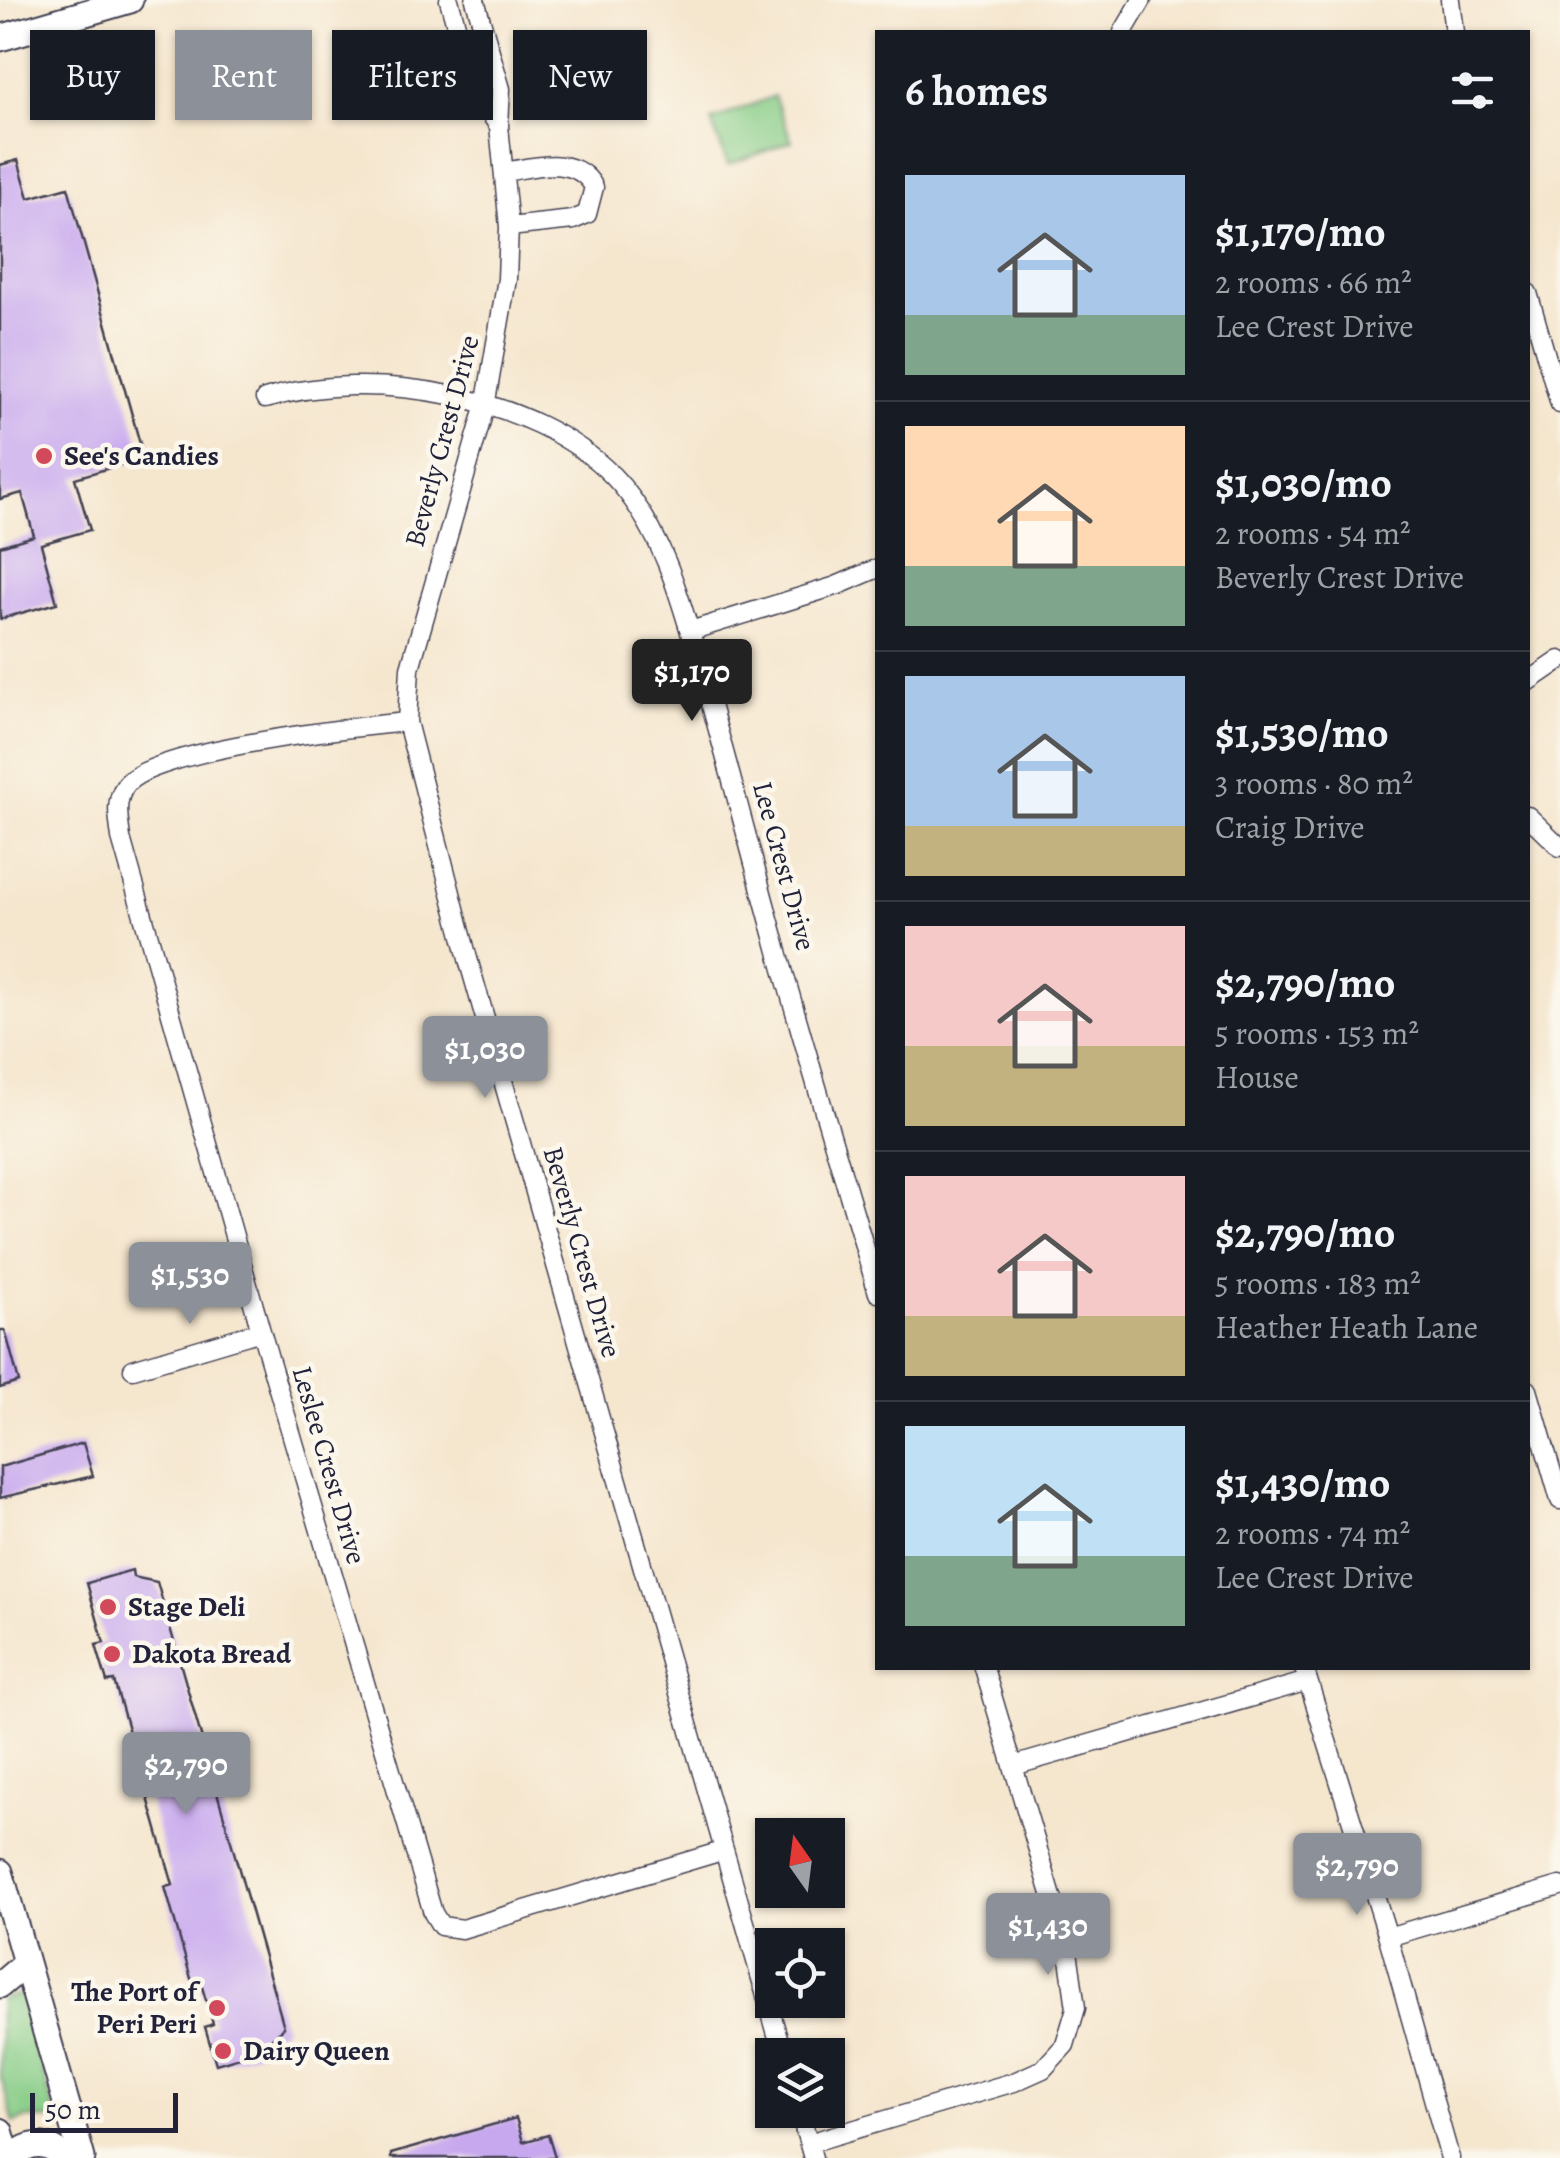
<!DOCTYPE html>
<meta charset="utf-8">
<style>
:root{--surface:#171b24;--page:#242831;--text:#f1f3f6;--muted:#9ea1a6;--line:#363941;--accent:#8c9099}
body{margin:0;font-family:Alegreya,serif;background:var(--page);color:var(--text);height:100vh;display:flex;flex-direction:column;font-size:38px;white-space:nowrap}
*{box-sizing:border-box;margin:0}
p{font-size:32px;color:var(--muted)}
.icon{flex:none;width:55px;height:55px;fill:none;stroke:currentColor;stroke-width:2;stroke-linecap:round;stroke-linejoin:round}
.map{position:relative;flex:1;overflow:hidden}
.sheet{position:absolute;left:875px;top:30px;width:655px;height:1640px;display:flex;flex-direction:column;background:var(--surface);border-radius:0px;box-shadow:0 2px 8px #0004}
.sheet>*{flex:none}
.banner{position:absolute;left:30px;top:30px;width:695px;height:90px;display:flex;gap:20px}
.needle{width:65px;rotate:346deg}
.tools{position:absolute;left:755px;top:1818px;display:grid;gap:20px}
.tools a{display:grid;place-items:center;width:90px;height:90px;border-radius:0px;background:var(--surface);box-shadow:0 2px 8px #0004;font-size:50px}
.scale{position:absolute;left:30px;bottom:25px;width:148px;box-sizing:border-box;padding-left:10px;border:5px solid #22223b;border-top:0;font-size:28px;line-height:35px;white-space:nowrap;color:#22223b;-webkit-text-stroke:8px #fbf7ec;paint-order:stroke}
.price{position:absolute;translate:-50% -85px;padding:0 22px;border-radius:10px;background:var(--accent);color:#fff;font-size:32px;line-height:65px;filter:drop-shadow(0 2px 5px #0008)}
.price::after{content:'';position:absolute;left:50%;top:60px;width:30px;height:22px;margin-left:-15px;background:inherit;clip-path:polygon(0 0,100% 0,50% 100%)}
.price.active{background:#222;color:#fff}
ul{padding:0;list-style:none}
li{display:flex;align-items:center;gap:30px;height:250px;padding:0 30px}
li+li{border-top:2px solid var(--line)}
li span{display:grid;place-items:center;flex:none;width:280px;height:200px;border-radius:0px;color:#555}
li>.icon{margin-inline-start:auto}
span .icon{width:120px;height:120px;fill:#fffc;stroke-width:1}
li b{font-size:42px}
h2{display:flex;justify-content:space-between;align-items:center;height:120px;padding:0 30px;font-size:42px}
.chip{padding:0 35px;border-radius:0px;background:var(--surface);box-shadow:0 2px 8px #0004;font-size:35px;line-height:90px}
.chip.active{background:var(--accent);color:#fff}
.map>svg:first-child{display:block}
</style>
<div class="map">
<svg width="1560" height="2158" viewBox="0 0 1560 2158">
<rect width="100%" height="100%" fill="#fbf7ec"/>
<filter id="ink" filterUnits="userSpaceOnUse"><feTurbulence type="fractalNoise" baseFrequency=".01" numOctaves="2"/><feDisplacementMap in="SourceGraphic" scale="20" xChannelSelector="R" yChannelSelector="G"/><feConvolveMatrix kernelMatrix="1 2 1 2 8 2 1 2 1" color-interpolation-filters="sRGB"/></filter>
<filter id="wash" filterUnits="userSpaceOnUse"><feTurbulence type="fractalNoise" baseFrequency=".0048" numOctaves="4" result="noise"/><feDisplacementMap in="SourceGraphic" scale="40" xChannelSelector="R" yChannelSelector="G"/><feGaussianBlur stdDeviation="2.25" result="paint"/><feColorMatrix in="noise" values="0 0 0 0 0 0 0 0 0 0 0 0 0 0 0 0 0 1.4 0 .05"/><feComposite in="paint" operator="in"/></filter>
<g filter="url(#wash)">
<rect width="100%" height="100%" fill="#f5e6ce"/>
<path fill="#86cc86" stroke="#547760" stroke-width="2.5" d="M774,96L792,141L728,165L711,121Z
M21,1994L57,2120L27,2118L14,2123L0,2073V1999Z"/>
<g id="blocks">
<path fill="#c7a8ef" d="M18,160L29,198L68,187L144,458L75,478L90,530L41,544L57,603L0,619V546L34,536L22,493L0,499V165Z
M0,1330H5L19,1382L0,1388Z
M83,1443L93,1476L0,1498V1467Z
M132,1570L133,1577L157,1582L284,2027L266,2044L267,2049L216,2064L205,2027L213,2024L202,1987L194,1989L165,1887L173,1885L146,1791L138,1793L125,1749L133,1746L114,1681L107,1682L96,1645L104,1643L87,1583Z
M516,2118L523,2142L548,2135L555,2158H391V2154Z"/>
</g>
</g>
<g filter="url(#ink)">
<use href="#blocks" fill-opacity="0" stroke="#423f51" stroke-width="2.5"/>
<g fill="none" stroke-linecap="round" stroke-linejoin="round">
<g stroke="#423f51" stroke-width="21">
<path id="street" d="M449,0L475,93L499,126
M475,0L501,89L499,126L509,227L507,279L485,407L410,668L407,722L468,959L783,2055
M1450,0L1454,32
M1123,32L1142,0
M504,172C535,167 576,154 594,187L587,214L573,220L509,227
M1528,293L1560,404
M265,399C370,367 533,394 613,476C667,532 685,616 706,688C731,773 752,859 776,944C808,1061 844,1177 878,1293
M690,631L836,586L878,568
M1528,682L1560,660
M407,722C360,726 147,750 125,786C114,802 119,820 121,838L261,1331L433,1913L441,1926L462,1929L722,1851
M1528,816L1560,847
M133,1369L261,1331
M1528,1390L1560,1500
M1304,1668L1388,1937L1450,2158
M1013,1766L1308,1681
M1388,1937L1560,1886
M799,2110L813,2158
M809,2143L1014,2082L1043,2069L1065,2045L1076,2008L1068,1951L984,1668"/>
</g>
<g stroke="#423f51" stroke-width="29">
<path id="secondary" d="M0,38L130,0
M0,1872L82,2158
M0,1985L26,1963
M0,2131L8,2158
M13,2158C29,2141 49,2142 64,2158"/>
</g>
<use href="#street" stroke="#fff" stroke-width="18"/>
<use href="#secondary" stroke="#fff" stroke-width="25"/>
</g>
</g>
<g fill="#d1495b" stroke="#fbf7ec" stroke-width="4">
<circle cx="44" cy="456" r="10"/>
<circle cx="108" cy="1607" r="10"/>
<circle cx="112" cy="1654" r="10"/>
<circle cx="217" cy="2008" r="10"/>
<circle cx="223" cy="2051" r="10"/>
</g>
<g text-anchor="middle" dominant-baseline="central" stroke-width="9" stroke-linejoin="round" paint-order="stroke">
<g font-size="28" fill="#22223b" stroke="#fbf7ec">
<text transform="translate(442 441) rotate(-75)">Beverly Crest Drive</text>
<text transform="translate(784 866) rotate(75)">Lee Crest Drive</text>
<text transform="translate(582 1252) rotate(74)">Beverly Crest Drive</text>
<text transform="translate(329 1465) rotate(74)">Leslee Crest Drive</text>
</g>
<g font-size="28" font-weight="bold" fill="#22223b" stroke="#fbf7ec" text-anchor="start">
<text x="64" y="456">See's Candies</text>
<text x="128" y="1607">Stage Deli</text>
<text x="132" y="1654">Dakota Bread</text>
<text x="197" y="1992" text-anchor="end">The Port of<tspan x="197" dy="32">Peri Peri</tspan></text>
<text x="243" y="2051">Dairy Queen</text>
</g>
</g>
</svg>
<div class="tools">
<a><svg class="needle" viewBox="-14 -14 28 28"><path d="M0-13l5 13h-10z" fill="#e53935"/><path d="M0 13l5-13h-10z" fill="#9ea1a6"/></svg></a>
<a><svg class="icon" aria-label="locate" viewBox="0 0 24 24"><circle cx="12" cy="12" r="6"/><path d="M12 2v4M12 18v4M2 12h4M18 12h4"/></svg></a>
<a><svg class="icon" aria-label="layers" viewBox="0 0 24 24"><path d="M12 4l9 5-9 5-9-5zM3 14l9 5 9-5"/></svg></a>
</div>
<div class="scale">50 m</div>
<b class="price active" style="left:692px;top:724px">$1,170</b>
<b class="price" style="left:485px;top:1101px">$1,030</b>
<b class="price" style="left:190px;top:1327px">$1,530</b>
<b class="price" style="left:186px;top:1817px">$2,790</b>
<b class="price" style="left:1357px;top:1918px">$2,790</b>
<b class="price" style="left:1048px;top:1978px">$1,430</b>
<div class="banner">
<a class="chip">Buy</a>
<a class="chip active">Rent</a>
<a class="chip">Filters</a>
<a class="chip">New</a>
</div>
<section class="sheet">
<h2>6 homes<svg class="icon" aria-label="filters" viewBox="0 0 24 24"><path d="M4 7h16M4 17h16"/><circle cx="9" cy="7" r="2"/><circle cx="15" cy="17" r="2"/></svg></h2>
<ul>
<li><span style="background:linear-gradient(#a9c7e8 70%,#7fa58c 0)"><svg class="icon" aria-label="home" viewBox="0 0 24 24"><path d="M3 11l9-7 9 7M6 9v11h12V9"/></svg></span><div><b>$1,170/mo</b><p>2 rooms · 66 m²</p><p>Lee Crest Drive</p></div></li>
<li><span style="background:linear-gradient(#ffd9b3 70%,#7fa58c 0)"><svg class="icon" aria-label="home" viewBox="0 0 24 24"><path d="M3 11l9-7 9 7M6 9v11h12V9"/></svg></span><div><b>$1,030/mo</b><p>2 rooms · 54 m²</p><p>Beverly Crest Drive</p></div></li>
<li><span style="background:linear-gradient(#a9c7e8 75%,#c2b280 0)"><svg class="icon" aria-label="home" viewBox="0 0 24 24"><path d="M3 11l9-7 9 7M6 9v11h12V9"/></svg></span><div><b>$1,530/mo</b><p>3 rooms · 80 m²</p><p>Craig Drive</p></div></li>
<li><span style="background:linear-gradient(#f6c9c9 60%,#c2b280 0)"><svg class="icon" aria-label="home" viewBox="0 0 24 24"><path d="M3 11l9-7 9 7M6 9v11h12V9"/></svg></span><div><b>$2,790/mo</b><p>5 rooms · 153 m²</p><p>House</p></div></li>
<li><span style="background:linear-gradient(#f6c9c9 70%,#c2b280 0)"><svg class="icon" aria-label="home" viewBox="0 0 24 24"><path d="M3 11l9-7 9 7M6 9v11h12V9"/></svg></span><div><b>$2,790/mo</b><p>5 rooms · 183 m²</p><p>Heather Heath Lane</p></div></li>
<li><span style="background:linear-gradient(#bfe0f5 65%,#7fa58c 0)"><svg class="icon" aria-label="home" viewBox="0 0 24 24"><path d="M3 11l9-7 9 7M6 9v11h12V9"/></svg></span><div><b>$1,430/mo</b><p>2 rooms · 74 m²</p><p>Lee Crest Drive</p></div></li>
</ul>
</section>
</div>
